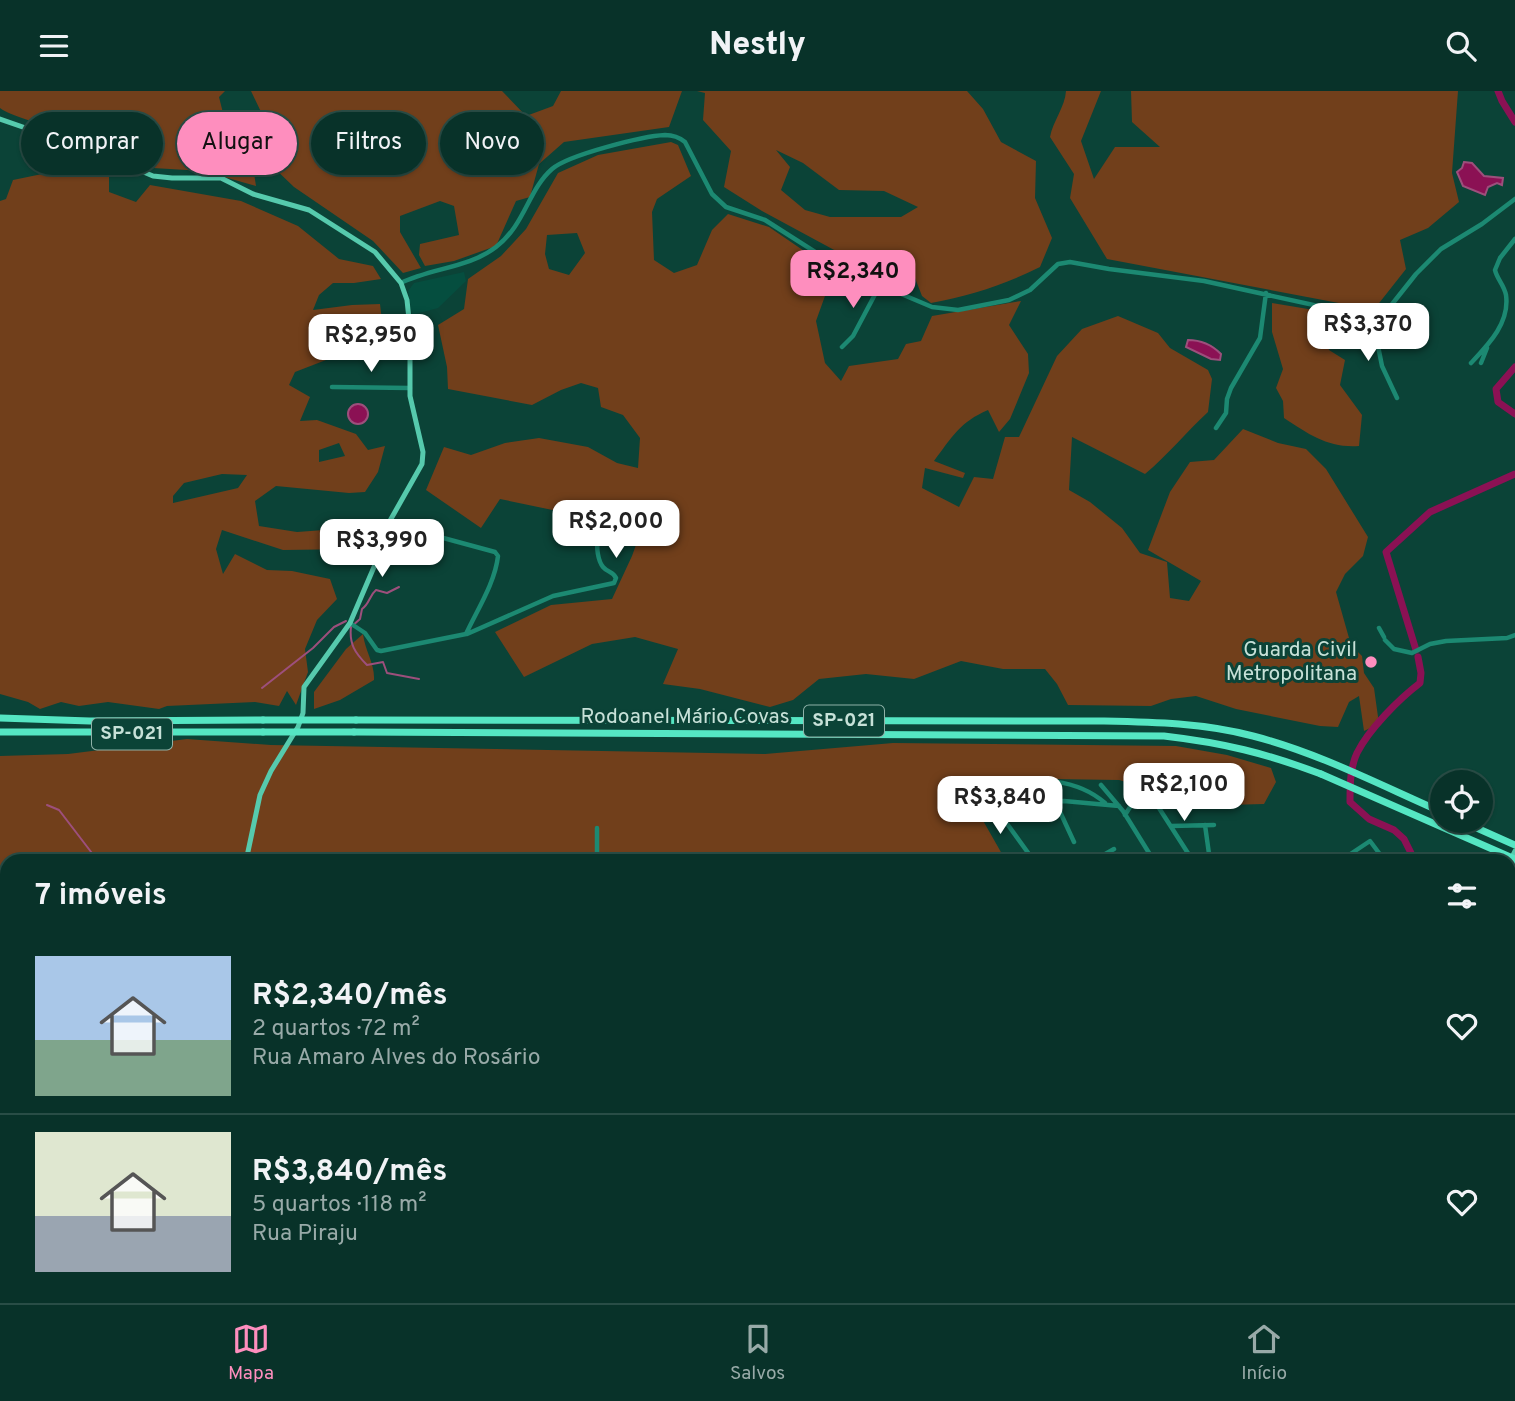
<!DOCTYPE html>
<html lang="pt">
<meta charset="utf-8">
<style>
:root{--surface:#083229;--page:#113a31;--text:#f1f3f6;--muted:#98aaa8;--line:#294d46;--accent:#fe8ebe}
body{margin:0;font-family:Overpass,sans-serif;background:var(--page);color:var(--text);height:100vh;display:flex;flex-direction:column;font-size:26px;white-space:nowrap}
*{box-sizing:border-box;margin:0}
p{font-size:23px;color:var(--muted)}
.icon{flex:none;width:38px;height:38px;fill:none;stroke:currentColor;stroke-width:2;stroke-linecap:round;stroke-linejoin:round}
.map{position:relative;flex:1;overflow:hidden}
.side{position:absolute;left:0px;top:763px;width:1516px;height:450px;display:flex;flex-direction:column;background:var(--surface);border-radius:21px 21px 0 0;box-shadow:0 2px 5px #0004,0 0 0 2px var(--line)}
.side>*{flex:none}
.banner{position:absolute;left:21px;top:21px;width:700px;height:63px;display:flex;gap:14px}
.buttons{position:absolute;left:1430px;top:679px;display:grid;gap:14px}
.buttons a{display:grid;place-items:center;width:63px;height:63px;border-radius:50%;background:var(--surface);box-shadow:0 2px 5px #0004,0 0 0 2px var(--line);font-size:35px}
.price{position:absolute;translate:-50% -60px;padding:0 16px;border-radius:14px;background:#fff;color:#222;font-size:23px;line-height:46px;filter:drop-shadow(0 2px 4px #0008)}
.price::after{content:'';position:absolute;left:50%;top:42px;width:21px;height:16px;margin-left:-10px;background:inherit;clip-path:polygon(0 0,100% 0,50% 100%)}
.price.selected{background:var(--accent);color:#111}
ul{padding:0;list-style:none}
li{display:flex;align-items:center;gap:21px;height:175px;padding:0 35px}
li+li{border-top:2px solid var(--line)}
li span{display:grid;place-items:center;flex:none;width:196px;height:140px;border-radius:0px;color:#555}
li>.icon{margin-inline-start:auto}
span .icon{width:84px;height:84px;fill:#fffc;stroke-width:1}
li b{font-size:30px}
h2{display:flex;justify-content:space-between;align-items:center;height:84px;padding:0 35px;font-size:30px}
.chip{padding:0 24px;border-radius:32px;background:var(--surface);box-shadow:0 2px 5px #0004,0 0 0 2px var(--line);font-size:24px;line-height:63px}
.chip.selected{background:var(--accent);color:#111}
header{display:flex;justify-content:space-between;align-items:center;height:91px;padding:0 35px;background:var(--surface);font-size:32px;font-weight:800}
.dock{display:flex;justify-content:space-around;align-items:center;height:98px;border-top:2px solid var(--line);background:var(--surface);font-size:19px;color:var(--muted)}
.dock a{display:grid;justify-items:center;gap:4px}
.dock .selected{color:var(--accent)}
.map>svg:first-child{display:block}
</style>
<header><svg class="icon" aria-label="menu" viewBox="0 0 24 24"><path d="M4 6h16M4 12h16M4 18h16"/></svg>Nestly<svg class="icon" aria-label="search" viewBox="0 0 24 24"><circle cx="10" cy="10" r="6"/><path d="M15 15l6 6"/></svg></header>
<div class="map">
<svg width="1515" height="1212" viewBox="0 0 1515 1212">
<rect width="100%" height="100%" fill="#0b4337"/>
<path fill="#054e3f" d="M464,181L466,190L438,217L412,224L408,200L414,192Z"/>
<path fill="#713f1b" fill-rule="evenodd" d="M0,0H225L219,6L224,26L238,35L262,23L251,0H502L526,25L553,15L561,0H682L669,36L564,51L539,73L530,106L516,110L496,155L454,170L425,175L419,164L420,153L459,144L454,115L440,110L400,125V141L421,177L403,182L373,150L294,96L269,72L252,69L256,95L203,80L153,77L110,59L70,52L61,35C48,36 10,25 0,17Z
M697,0H967L983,18L1001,51L1036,70L1035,107L1052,147L1040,176C1004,194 970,205 931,212L922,205L915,187H886L762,120L724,96L731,60L703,29L705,2ZM776,59L803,72L839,99L884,100L918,116L901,126H830L805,119L781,99L790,76Z
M1066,0H1101L1081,50L1094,88L1115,56H1160L1132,31L1131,0H1458L1452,82L1459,111L1428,137L1400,149L1406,178L1376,216L1344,213L1107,168L1070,107L1074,83L1050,46C1053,30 1065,16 1066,0Z
M671,51L678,54L691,85L657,108L652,121L654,169L674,182L697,174L712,139L728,123L769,136L832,179L830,191L816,230L825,272L841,290L849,275L898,268L906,253L921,250L932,225L1021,210L1009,234L1028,263L1029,282L1010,328L999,341L988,319C960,331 952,346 934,370L965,382L963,387L925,377L922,397L959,416L974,386L993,388L1005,346H1019L1057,265L1082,238L1118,225L1158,242L1170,257L1208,279L1212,288L1208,321C1186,341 1168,364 1145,383L1072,346L1069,399L1090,411L1122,437L1140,462L1167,471L1170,507L1189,510L1201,490L1148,459L1170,401L1190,371L1214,369L1243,338L1278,352L1306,358L1326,378L1368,446L1363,465L1345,483L1336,501L1351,554L1362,565L1364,582L1374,597L1379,633L1364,640L1359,605L1349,611L1338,636L1320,635L1236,618L1196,605L1171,608L1151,615L1068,614L1057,593L1045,578H1003L961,570L914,588L866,583L819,588L793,609L770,616L700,598L663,593L678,558L635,546L592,553L524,586L495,541L551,514L612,508L632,465L646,426L614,421H562L500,408L481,437L426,399L444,356L471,364L505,352L539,347L588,356L617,372L638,377L640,347L623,324L601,316L598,297L581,292L561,299L532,314L448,298L447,276L438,234L464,218L468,188L501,165L526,138L558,82L598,64ZM577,142L585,162L569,184L549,178L545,163L547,144Z
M76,76L109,85V101L136,111L150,94L241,110L298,135L339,168L373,175L381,188L354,192H333L319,204L313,219L352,214L380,213L382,230L377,254L353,243L347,267L326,269L295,281L289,294L310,306L300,330L317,329L356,343L368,359L385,355L378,381L365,401L349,402L276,395L255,410L259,435L297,441L365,436L356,458L283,459L222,439L216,458L223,483L235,463L267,479L292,480L330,488L337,508L317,529L305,558L308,581L296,614L287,600L279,615L255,611L167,615L159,618L108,611L79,615L61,611L40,618L28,611L0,603V110L6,108L13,89ZM339,352L345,365L319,371V359ZM222,383L247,384L238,397L173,412V405L184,392Z
M1272,212L1320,220V230L1329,259L1345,269L1340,294L1362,324L1359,355C1328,357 1310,344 1284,327L1283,310L1276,297L1283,278L1272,241Z
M363,543C365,560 375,573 374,589L340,609L314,618V601L346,558Z
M187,648L271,654L765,663L893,652L1176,655L1227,664L1271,677L1276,691L1264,713L1227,714L1169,703L1119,689L986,687L977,719L1006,770H7V1050H0V665L68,663Z
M174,1206H262L253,1212H172Z
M346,1206H500L502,1212H339Z
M642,1206H822L820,1212H639Z"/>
<path fill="#8b1154" stroke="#9d4f7c" stroke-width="2" d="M1464,71L1472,72L1484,85L1503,87L1502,94L1497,92L1488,96L1485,104L1463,95L1457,81L1462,77Z
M1188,249C1202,249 1212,254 1221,263L1220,269L1211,268L1186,256Z
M348 323a10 10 0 1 1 20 0a10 10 0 1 1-20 0Z"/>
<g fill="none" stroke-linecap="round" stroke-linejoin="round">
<path stroke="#9d4f7c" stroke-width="2" d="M399,496L387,502L376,499C369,505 370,512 362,518L360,528L351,536C349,553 355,562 367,574L383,571L387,582L419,588
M262,597L313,557L334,536L346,530
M47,714L59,719L98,770"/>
<path stroke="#8b1154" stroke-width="7" d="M1498,0L1502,10L1515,31
M1515,276L1496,298L1498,311L1515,323
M1416,559L1386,461L1430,421L1515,383
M1415,770L1404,748L1394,739L1369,728L1350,711C1350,694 1350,677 1357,662C1369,638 1399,608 1420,592L1421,582L1418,566
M1508,996L1515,998
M1350,1212V1206"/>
<path stroke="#1c8972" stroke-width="4.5" d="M401,192C431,177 469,177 496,156C525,134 528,99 552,78C568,64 643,45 665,44C673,44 679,46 685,51L712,103L726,116L765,129L842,178L932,216L958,219L1009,209L1030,199L1058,173L1070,171L1109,178L1204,190L1364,225H1376L1389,217L1416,183L1441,158L1482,133L1515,108
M1372,225L1382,275L1397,307
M842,256L853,245L880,194
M1471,272C1488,254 1510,232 1506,204C1504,194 1497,188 1495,179L1500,167L1515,148
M1481,272L1487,257
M332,296L410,297
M1216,337L1226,322L1227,308L1231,297L1260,247L1266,202
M350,532L365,542L377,559L381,560L466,543C477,519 495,492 498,465L495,461L388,432
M1379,537L1384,546
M467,543L553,505L614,492L616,487C613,480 608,482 603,476C598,470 596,456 598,448
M1385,549L1394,558L1412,562L1430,553L1446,550L1507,547L1515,544
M1101,694L1123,720L1154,770
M987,705L1034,770
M1055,710L1074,751
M995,711L1025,714L1064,710L1119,715
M996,717L995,704L1001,697C1033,683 1079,689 1105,712
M1125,724L1139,702L1146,701L1150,703L1193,770
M1205,734L1210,770
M1171,735L1214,734
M597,737V770
M1093,770L1114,758
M1340,770L1370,750L1385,770
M1515,840L1509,847L1515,855
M1508,919L1515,915
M0,1004L7,1006
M1508,1034L1515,1031
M1508,1071L1515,1089
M0,1120L7,1119
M1508,1168L1515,1172
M0,1203L7,1202
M24,1206L25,1212
M52,1206L53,1212
M100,1206L101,1212
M130,1206L131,1212
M291,1206L295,1212
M575,1206L583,1212
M740,1206L766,1211
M992,1206L995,1212
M1028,1206L1031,1212
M1064,1206L1067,1212
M1100,1206L1103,1212
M1137,1206L1139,1212
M1222,1206L1229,1212
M264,1212L273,1206
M314,1212L324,1206
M596,1212L598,1206
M624,1212L628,1206
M712,1212L714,1206
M851,1212L854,1206
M888,1212L891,1206"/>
<path stroke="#56caad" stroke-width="5" d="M0,28L40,42L79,63L120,71L153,85L172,87H221L253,103L309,119L375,161L401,192L407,209L410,238V305L423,361L422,373L387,435L377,469L350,532L304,596L303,622L298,636L271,680L260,704L246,770
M1508,774L1515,760
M1508,787L1515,772
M247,1206L257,1212
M1260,1206L1261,1212
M1265,1206V1212"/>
<path stroke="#55e6c3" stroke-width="7" d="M0,627L90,630L263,629
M356,629L1104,630C1154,631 1204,632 1253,645C1319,662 1380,694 1442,721
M0,641H263
M354,641L1164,645C1224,652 1265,662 1321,683
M1461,730L1515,754"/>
<path stroke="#55e6c3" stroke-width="7" d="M263,629H356
M263,641H354
M1321,683L1515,768"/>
</g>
<circle fill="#fe8ebe" stroke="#0b4337" stroke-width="2.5" cx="1371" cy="571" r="7"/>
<g text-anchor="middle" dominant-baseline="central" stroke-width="6" stroke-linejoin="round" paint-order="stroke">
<g fill="#0b4337" stroke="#8fb2a8" stroke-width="2">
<rect x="804" y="614.5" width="80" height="31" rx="5"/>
<rect x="92" y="627.5" width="80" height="31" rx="5"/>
</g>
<g font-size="19" font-weight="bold" fill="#c7e1d8">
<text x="844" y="630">SP-021</text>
<text x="132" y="643">SP-021</text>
</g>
<g font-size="21" fill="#c7e1d8" stroke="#0b4337" text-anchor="end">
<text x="1357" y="559">Guarda Civil<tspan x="1357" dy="24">Metropolitana</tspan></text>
</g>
<g font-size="21" fill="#c7e1d8" stroke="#0b4337">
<text x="685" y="626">Rodoanel Mário Covas</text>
</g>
</g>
</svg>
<div class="buttons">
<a><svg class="icon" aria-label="locate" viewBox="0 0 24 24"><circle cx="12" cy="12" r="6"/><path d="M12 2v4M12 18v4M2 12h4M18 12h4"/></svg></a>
</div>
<b class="price selected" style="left:853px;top:219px">R$2,340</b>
<b class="price" style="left:1368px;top:272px">R$3,370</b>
<b class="price" style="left:371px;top:283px">R$2,950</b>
<b class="price" style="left:616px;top:469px">R$2,000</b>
<b class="price" style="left:382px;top:488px">R$3,990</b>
<b class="price" style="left:1184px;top:732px">R$2,100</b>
<b class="price" style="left:1000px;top:745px">R$3,840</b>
<div class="banner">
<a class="chip">Comprar</a>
<a class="chip selected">Alugar</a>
<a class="chip">Filtros</a>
<a class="chip">Novo</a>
</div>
<section class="side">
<h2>7 imóveis<svg class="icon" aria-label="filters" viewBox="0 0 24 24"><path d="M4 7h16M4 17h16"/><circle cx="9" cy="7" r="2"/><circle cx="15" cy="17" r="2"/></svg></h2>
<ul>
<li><span style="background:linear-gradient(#a9c7e8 60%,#7fa58c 0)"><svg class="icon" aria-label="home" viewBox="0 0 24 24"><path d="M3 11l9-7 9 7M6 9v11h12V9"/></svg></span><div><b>R$2,340/mês</b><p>2 quartos · 72 m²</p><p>Rua Amaro Alves do Rosário</p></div><svg class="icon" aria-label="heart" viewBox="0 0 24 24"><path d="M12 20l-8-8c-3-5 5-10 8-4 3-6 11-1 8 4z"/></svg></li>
<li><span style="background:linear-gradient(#dfe7d0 60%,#9aa5b1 0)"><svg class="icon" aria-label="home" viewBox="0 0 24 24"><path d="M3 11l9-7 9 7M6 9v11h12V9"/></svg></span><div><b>R$3,840/mês</b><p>5 quartos · 118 m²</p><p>Rua Piraju</p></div><svg class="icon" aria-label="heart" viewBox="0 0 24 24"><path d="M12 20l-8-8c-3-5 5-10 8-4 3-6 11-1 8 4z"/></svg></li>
</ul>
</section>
</div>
<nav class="dock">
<a class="selected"><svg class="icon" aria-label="map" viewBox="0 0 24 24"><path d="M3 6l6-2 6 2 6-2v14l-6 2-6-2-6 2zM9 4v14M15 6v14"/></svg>Mapa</a>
<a><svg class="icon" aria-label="saved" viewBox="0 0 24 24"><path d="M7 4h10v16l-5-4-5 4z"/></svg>Salvos</a>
<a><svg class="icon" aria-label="home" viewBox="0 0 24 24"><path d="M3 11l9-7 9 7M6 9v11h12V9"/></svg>Início</a>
</nav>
